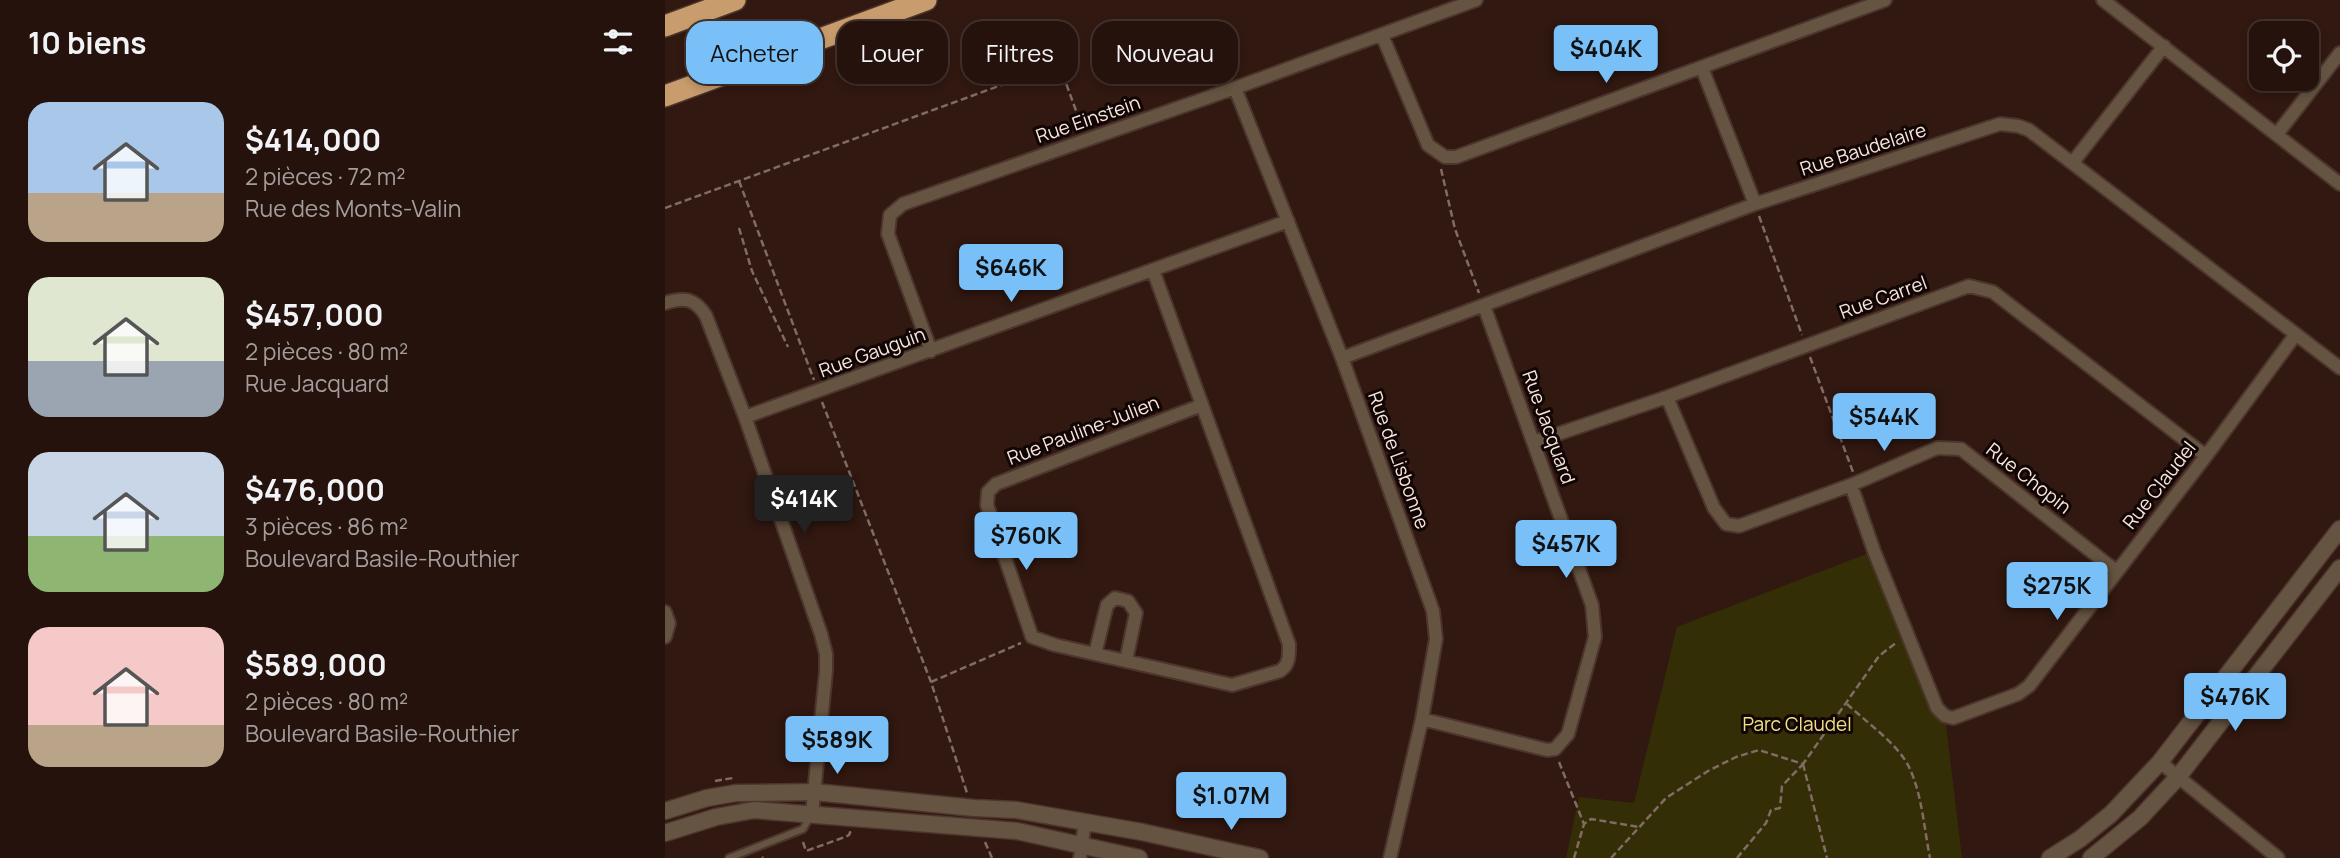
<!DOCTYPE html>
<html lang="fr">
<meta charset="utf-8">
<style>
:root{--surface:#25120c;--page:#31201a;--text:#f1f3f6;--muted:#a39e9d;--line:#42322d;--accent:#79bff8}
body{margin:0;font-family:Manrope,sans-serif;background:var(--page);color:var(--text);height:100vh;display:flex;flex-direction:column;font-size:26px;white-space:nowrap}
*{box-sizing:border-box;margin:0}
p{font-size:23px;color:var(--muted)}
.icon{flex:none;width:38px;height:38px;fill:none;stroke:currentColor;stroke-width:2;stroke-linecap:round;stroke-linejoin:round}
.map{position:relative;flex:1;overflow:hidden}
.panel{display:flex;flex-direction:column;background:var(--surface);width:665px}
.panel>*{flex:none}
.top-card{position:absolute;left:21px;top:21px;width:665px;height:63px;display:flex;gap:14px}
.fabs{position:absolute;left:1584px;top:21px;display:grid;gap:14px}
.fabs a{display:grid;place-items:center;width:70px;height:70px;border-radius:14px;background:var(--surface);box-shadow:0 4px 10px #0003,0 0 0 2px var(--line);font-size:35px}
.price{position:absolute;translate:-50% -60px;padding:0 16px;border-radius:7px;background:var(--accent);color:#111;font-size:23px;line-height:46px;filter:drop-shadow(0 2px 4px #0008)}
.price::after{content:'';position:absolute;left:50%;top:42px;width:21px;height:16px;margin-left:-10px;background:inherit;clip-path:polygon(0 0,100% 0,50% 100%)}
.price.selected{background:#222;color:#fff}
ul{padding:0;list-style:none}
li{display:flex;align-items:center;gap:21px;height:175px;padding:0 28px}
li span{display:grid;place-items:center;flex:none;width:196px;height:140px;border-radius:21px;color:#555}
li>.icon{margin-inline-start:auto}
span .icon{width:84px;height:84px;fill:#fffc;stroke-width:1}
li b{font-size:30px}
h2{display:flex;justify-content:space-between;align-items:center;height:84px;padding:0 28px;font-size:30px}
.pill{padding:0 24px;border-radius:21px;background:var(--surface);box-shadow:0 4px 10px #0003,0 0 0 2px var(--line);font-size:24px;line-height:63px}
.pill.selected{background:var(--accent);color:#111}
main{display:flex;flex:1;min-height:0}
.map>svg:first-child{display:block}
</style>
<main>
<section class="panel">
<h2>10 biens<svg class="icon" aria-label="filters" viewBox="0 0 24 24"><path d="M4 7h16M4 17h16"/><circle cx="9" cy="7" r="2"/><circle cx="15" cy="17" r="2"/></svg></h2>
<ul>
<li><span style="background:linear-gradient(#a9c7e8 65%,#b9a48a 0)"><svg class="icon" aria-label="home" viewBox="0 0 24 24"><path d="M3 11l9-7 9 7M6 9v11h12V9"/></svg></span><div><b>$414,000</b><p>2 pièces · 72 m²</p><p>Rue des Monts-Valin</p></div></li>
<li><span style="background:linear-gradient(#dfe7d0 60%,#9aa5b1 0)"><svg class="icon" aria-label="home" viewBox="0 0 24 24"><path d="M3 11l9-7 9 7M6 9v11h12V9"/></svg></span><div><b>$457,000</b><p>2 pièces · 80 m²</p><p>Rue Jacquard</p></div></li>
<li><span style="background:linear-gradient(#c9d6e8 60%,#8fb573 0)"><svg class="icon" aria-label="home" viewBox="0 0 24 24"><path d="M3 11l9-7 9 7M6 9v11h12V9"/></svg></span><div><b>$476,000</b><p>3 pièces · 86 m²</p><p>Boulevard Basile-Routhier</p></div></li>
<li><span style="background:linear-gradient(#f6c9c9 70%,#b9a48a 0)"><svg class="icon" aria-label="home" viewBox="0 0 24 24"><path d="M3 11l9-7 9 7M6 9v11h12V9"/></svg></span><div><b>$589,000</b><p>2 pièces · 80 m²</p><p>Boulevard Basile-Routhier</p></div></li>
</ul>
</section>
<div class="map">
<svg width="1675" height="858" viewBox="0 0 1675 858">
<rect width="100%" height="100%" fill="#311810"/>
<path fill="#342e06" d="M1209,551L1280,716L1297,858H901L914,797L969,803L1012,627Z"/>
<g fill="none" stroke-linecap="round" stroke-linejoin="round">
<g stroke="#4d352d" stroke-width="10">
<path id="service" d="M64,858L138,829L146,815"/>
</g>
<g stroke="#4d352d" stroke-width="16">
<path id="minor" d="M1438,0L1675,184
M717,35L763,145L780,157H791L1220,0
M1037,68L1090,204
M570,88L677,358L768,611L771,639L757,719L725,858
M1612,134L1675,53
M1408,162L1499,46
M488,270L624,644C624,655 625,664 615,671L567,685L390,645L367,637L322,505L323,492L331,484L537,405
M0,303C19,297 30,298 41,316L80,417L156,634L161,654V671L147,814
M266,351L223,234L225,215L238,204L570,88L811,0
M677,358L1090,204L1335,124L1353,126L1364,130L1675,368
M1002,397L1049,508L1061,524L1074,526L1186,485L1272,448L1296,449L1451,571
M80,417L623,221
M869,442L1002,397L1304,286L1328,292L1541,456
M1186,485L1209,551L1272,708L1280,716L1288,718L1353,694L1364,686L1541,456L1631,334
M0,612L4,623L0,637
M430,654L442,605L450,598L463,601L471,613L461,661
M757,719L882,750L890,749L903,734L930,637L927,605L819,306
M1495,762L1613,858
M415,858L420,822"/>
</g>
<g stroke="#4d352d" stroke-width="19">
<path id="tertiary" d="M0,811L42,798L71,793L150,792L309,808L351,810L477,832L595,858
M0,833L51,817L89,810L352,831L474,858
M1385,858L1415,839L1446,814L1495,762L1675,529
M1426,858L1475,818L1513,777L1675,568"/>
</g>
<g stroke="#4d352d" stroke-width="24">
<path id="motorway" d="M0,26L70,0
M0,96L261,0"/>
</g>
<path stroke="#816b64" stroke-width="2.5" stroke-dasharray="7 3.5" stroke-linecap="butt" d="M776,169L790,229L814,293
M74,181L149,380
M0,208L394,64L417,127
M1094,216L1137,335
M74,228L87,271L123,347
M1145,357L1188,472
M157,402L266,682L302,793
M266,682L356,643
M1182,704C1201,722 1233,744 1244,767C1257,794 1259,828 1265,858
M894,762L919,824
M1138,764L1162,858
M50,781L68,778
M138,842L141,851L180,837L184,835L186,830
M320,842L327,858
M97,857L98,858
M909,858L919,824L926,819L974,827
M946,858L1001,798L1043,771L1071,757L1094,750L1138,764L1214,656L1232,642
M1072,858L1101,823L1106,810L1115,808L1117,786L1138,764"/>
<use href="#service" stroke="#655441" stroke-width="6"/>
<use href="#minor" stroke="#655441" stroke-width="12"/>
<use href="#tertiary" stroke="#655441" stroke-width="16"/>
<use href="#motorway" stroke="#c89c6c" stroke-width="21"/>
</g>
<g text-anchor="middle" dominant-baseline="central" stroke-width="6" stroke-linejoin="round" paint-order="stroke">
<g font-size="19" fill="#f7e5df" stroke="#110604">
<text transform="translate(423 119) rotate(-19)">Rue Einstein</text>
<text transform="translate(1198 149) rotate(-18)">Rue Baudelaire</text>
<text transform="translate(1218 297) rotate(-20)">Rue Carrel</text>
<text transform="translate(207 352) rotate(-20)">Rue Gauguin</text>
<text transform="translate(884 427) rotate(70)">Rue Jacquard</text>
<text transform="translate(418 430) rotate(-21)">Rue Pauline-Julien</text>
<text transform="translate(734 460) rotate(70)">Rue de Lisbonne</text>
<text transform="translate(1364 478) rotate(38)">Rue Chopin</text>
<text transform="translate(1494 485) rotate(-52)">Rue Claudel</text>
</g>
<g font-size="19" fill="#f0e086" stroke="#110604">
<text x="1132" y="724">Parc Claudel</text>
</g>
</g>
</svg>
<div class="fabs">
<a><svg class="icon" aria-label="locate" viewBox="0 0 24 24"><circle cx="12" cy="12" r="6"/><path d="M12 2v4M12 18v4M2 12h4M18 12h4"/></svg></a>
</div>
<b class="price" style="left:941px;top:85px">$404K</b>
<b class="price" style="left:346px;top:304px">$646K</b>
<b class="price" style="left:1219px;top:453px">$544K</b>
<b class="price selected" style="left:139px;top:535px">$414K</b>
<b class="price" style="left:361px;top:572px">$760K</b>
<b class="price" style="left:901px;top:580px">$457K</b>
<b class="price" style="left:1392px;top:622px">$275K</b>
<b class="price" style="left:1570px;top:733px">$476K</b>
<b class="price" style="left:172px;top:776px">$589K</b>
<b class="price" style="left:566px;top:832px">$1.07M</b>
<div class="top-card">
<a class="pill selected">Acheter</a>
<a class="pill">Louer</a>
<a class="pill">Filtres</a>
<a class="pill">Nouveau</a>
</div>
</div>
</main>
